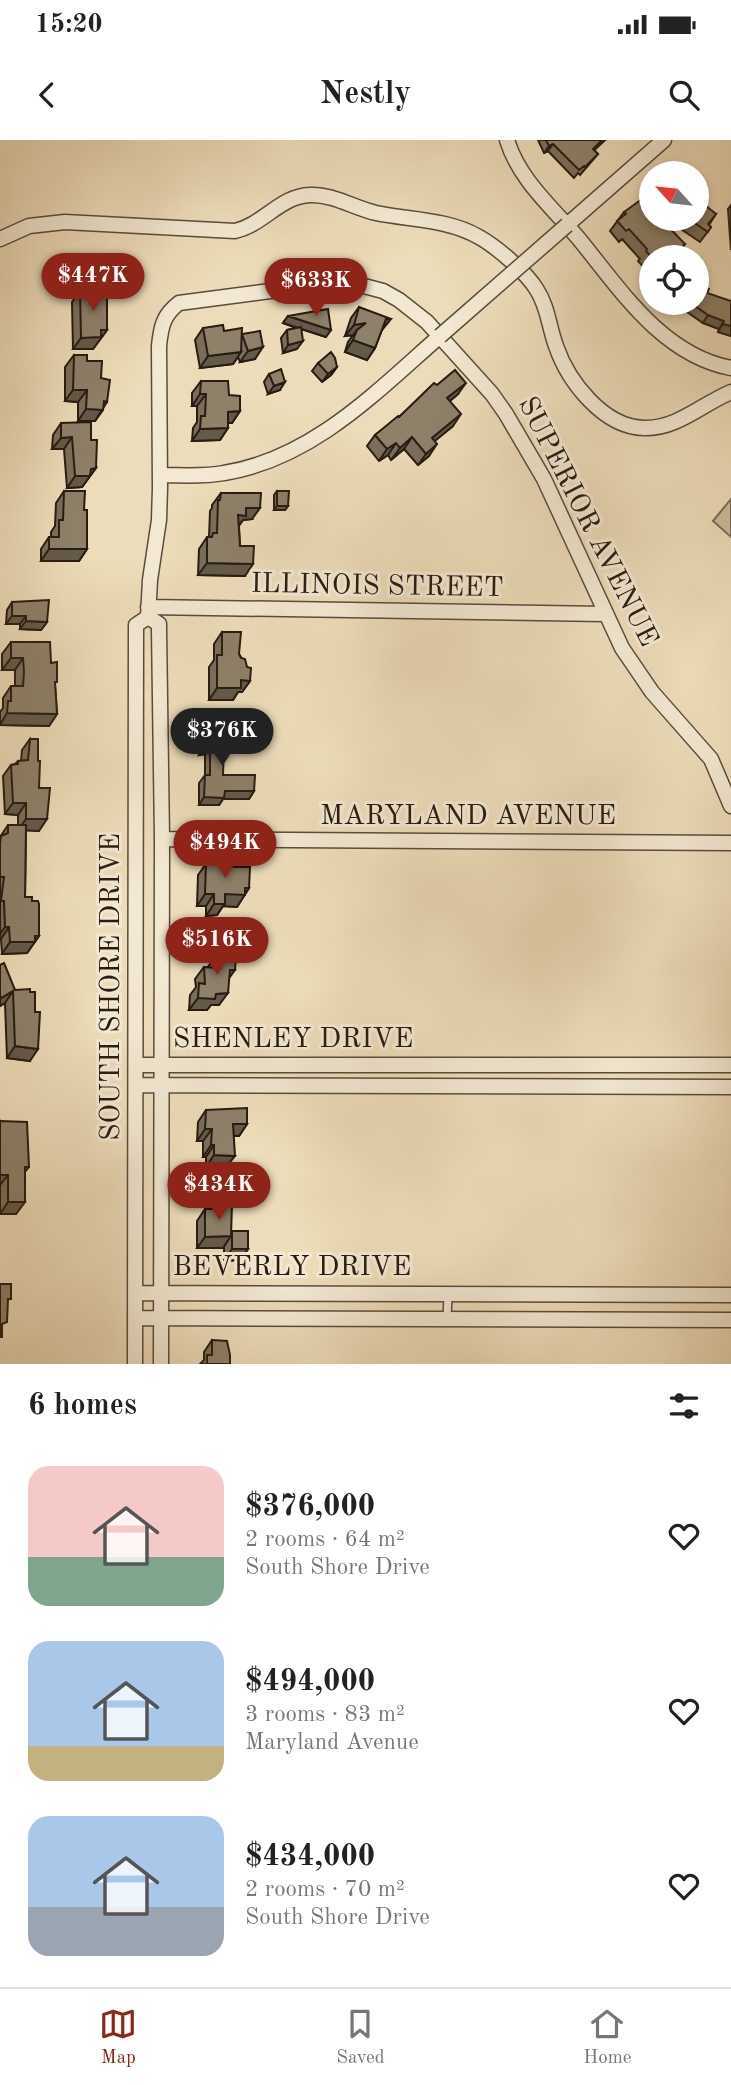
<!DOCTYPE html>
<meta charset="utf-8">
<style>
:root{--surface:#fff;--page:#f2f2f2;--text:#222;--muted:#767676;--line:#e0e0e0;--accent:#8f2418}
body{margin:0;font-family:"Old Standard TT",serif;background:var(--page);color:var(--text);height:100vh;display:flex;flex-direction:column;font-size:26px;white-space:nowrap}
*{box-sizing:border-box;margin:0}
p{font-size:23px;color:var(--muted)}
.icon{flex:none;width:38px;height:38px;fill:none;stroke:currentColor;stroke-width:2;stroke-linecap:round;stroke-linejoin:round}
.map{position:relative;height:1224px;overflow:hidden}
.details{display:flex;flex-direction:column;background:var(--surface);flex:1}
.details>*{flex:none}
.needle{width:46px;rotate:297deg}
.tools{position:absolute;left:639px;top:21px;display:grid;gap:14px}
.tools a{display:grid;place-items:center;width:70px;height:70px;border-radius:50%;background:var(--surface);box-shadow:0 4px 10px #0003;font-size:35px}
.price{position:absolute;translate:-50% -60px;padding:0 16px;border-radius:24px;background:var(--accent);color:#fff;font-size:23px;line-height:46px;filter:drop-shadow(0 2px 4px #0008)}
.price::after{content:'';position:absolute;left:50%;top:42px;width:21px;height:16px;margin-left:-10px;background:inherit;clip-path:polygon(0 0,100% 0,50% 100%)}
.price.selected{background:#222;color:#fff}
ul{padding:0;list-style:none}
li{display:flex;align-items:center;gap:21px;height:175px;padding:0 28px}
li span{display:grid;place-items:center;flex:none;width:196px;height:140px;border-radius:21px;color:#555}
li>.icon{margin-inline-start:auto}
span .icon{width:84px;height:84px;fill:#fffc;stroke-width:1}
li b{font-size:30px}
h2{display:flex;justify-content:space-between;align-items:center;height:84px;padding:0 28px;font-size:30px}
.status{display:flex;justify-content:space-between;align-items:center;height:49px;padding:0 35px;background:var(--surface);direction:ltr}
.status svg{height:19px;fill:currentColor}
header{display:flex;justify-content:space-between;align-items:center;height:91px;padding:0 28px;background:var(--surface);font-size:32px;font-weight:700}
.tabs{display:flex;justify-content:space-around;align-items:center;height:98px;border-top:2px solid var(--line);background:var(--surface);font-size:19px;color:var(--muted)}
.tabs a{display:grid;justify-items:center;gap:4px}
.tabs .selected{color:var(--accent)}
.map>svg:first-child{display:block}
</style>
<div class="status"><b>15:20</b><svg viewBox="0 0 49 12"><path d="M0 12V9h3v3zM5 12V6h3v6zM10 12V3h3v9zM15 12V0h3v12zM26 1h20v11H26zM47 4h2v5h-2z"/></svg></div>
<header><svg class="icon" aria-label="back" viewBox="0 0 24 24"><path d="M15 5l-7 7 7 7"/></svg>Nestly<svg class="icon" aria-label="search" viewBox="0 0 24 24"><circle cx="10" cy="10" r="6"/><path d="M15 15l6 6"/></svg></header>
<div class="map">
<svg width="731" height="1224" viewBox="0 0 731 1224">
<rect width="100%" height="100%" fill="#eddcb9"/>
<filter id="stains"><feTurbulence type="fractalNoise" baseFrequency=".00286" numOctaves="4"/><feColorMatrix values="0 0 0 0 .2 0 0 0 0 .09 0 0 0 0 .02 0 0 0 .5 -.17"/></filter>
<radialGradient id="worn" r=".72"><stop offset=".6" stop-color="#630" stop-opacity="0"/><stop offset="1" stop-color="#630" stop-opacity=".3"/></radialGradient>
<path fill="#ccbb9d" stroke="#7a6c58" stroke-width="2" d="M731,359V397L713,381Z"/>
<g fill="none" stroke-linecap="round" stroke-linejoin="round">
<g stroke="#594c3c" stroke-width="10">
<path id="lane" d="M447,1180L448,1154"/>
</g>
<g stroke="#594c3c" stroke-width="17">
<path id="street" d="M507,0C519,40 553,68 579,99C620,149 662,215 731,228
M567,85L664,0
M0,99L29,86L65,82L235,91C263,85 280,56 310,55C333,54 354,68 376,73C410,80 448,79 479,97C497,107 527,133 537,150C548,167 549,187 556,206C568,241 603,287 644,288C677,289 702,264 731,252
M160,335C181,335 203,337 224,333C312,319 376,252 440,196
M148,467L605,474
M148,477L150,440L159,380L160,348L159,206C161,187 163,175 179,163L293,148L327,141H345L383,151L399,160L427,182L492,254L506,274L544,339L622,508L652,552L711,619L731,666
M162,699L731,703
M136,925H731
M137,945L731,947
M135,1153L731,1155
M135,1178L731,1180
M135,1224L136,485L148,477L159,484V489L162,699L161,1224"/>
</g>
<use href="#lane" stroke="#f3e8d2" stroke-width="7"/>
<use href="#street" stroke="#f3e8d2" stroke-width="14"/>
<g stroke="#594c3c" stroke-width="17" stroke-linecap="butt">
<path id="street-bridge" d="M440,196L567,85"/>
</g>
<use href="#street-bridge" stroke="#f3e8d2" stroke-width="14"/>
</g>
<path fill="#7a6e5a" stroke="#281c12" stroke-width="2" d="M538,0H605L594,10L598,14L580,35L578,33L574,38L548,11L544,13Z
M731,65V110L728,69Z
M624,72L685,104L675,117H651V128L650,127L646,130L638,121L640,119L622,99L619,102L610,91Z
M716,74L709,85L711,87L700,102L666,79H696Z
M80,150L107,190L93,209H73L72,162Z
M707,153L731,196L718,192L719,189L703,183L674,163H696Z
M359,167L382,190L375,208L367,220L345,212L348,202L353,195L345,196L351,178Z
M288,176L326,197L301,189L297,209L283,213L281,198L287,190L296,188L283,183Z
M203,188L224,191L241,196L242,194L255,219L240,222L238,217L233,224L200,228L195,200Z
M74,215L101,238L103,270L95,281H78V262L65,261V227Z
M318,223L337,227L331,235L322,242L312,231Z
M269,234L280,250L268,254L264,242Z
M201,241L229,255L240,271L232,283H228V288L220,300L192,301L193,288L197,282V266H192V253Z
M437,245L458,254L450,261L453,286L434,301L429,316L418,325L404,309L391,320L388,315L379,321L367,306L375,295L399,277Z
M61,283L91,300L96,328L82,347L67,348L64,309H52L53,295Z
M64,351L84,370L87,409L79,421H41V409L49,397H51V392L55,386L56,363Z
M277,351L288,366L285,370H274V355Z
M221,353L252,379L243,380L239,386L240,406L245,436L198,435L199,409L207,397H209L210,371L212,368V365Z
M12,462L47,482L41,490L20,489V484H6L7,470Z
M222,492L239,514L247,527L250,541L242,552H238L233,560H209V527L214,520V504Z
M11,502L51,523L55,545L57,574L49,586L0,585V572L3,568V558L11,546H15V530H2V514Z
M205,583L221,606L223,635L254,651L249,659H223L219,665H199V643L205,635V614L199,615V591Z
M30,599L39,648V691L26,690L25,757L32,761L39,796L27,813L2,814L1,799H0V697L8,685H18V675L5,674L3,636L11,625L15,624L18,621H21L22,610Z
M210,718L233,727L249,748L237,767L223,766L217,775L206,776V766H197L198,735Z
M216,816L229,839L219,865H211L207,870H189L190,855L196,847L195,839L204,827L207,828Z
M0,825L15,850L30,921L7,918L5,863L0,866Z
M206,970L247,984L239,996H233L226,1027H206V1017H203V1001H197L198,982Z
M0,981L29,1027L25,1032L16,1074H0Z
M221,1064L231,1092L248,1109L240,1120L224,1121V1107L223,1108H197V1081L205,1069H218Z
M212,1200L230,1224H200L204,1220V1212Z"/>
<path fill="#635a4a" stroke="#281c12" stroke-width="2" d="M602,0H605L588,16L593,9Z
M553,4L548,11L544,13L549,6Z
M708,175L724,181L719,189L703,183Z
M288,176L331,190L326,197L283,183Z
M386,179H391L382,190Z
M366,183L357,190L353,195L345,196L354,185Z
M723,184L731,186V196L718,192Z
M101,190H107L93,209H73L81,198Z
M353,200L375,208L367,220L345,212Z
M303,201L297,209L283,213L288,205Z
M263,207L255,219L240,222L248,211Z
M241,212L233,224L200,228L208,216Z
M337,227L331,235L322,242L328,234Z
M285,242L280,250L268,254L274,246Z
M466,243L458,254L439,270L447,258Z
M73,250H87L78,262L65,261Z
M200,254H206L197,266H192Z
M104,261L107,262L95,281H78L86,269Z
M240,271L232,283H220L228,272Z
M461,274L453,286L424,310L432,298Z
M228,288L220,300L192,301L200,289Z
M72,297L64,309H52L61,298Z
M412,297L404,309L391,320L400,308Z
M396,303L388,315L379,321L387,309Z
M437,304L429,316L418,325L426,314Z
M96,328L82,347L67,348L75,336L91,329Z
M277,366H288L285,370H274Z
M246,368H260L252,379L243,380L237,387L238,375Z
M49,409H87L79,421H41Z
M207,423L253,424L245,436L198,435Z
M12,476H26L20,484H6Z
M26,481L47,482L41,490L20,489Z
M11,518H23L15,530H2Z
M241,540L250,541L242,552H238L233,560H209L217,548Z
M7,573L57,574L49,586L0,585Z
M210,606L205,614L199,615L205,607Z
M225,651H254L249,659H223L219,665H199L204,657Z
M13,663H26L18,675L5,674Z
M26,679H47L39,691L18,690Z
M245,748H249L237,767L223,766L217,775L206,776L214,764L225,754Z
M205,754H214L206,766H197Z
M5,787H9L1,799H0V794Z
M35,796H39L27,813L2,814L10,802Z
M230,830H235L227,841Z
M13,851L5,863L0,866V860L1,858Z
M228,853L219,865H211L207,870H189L198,858L216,854Z
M15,906L38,909L30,921L7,918Z
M233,984H247L239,996L225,995Z
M205,989H212L203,1001H197Z
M211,1005H214L206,1017H203Z
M214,1015L235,1016L226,1027H206Z
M0,1035H8L0,1045Z
M8,1062H25L16,1074H0Z
M231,1096L223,1108H197L205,1097Z
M232,1109H248L240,1120L224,1121Z"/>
<path fill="#8e8069" stroke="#281c12" stroke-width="2" d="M546,0H602L593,9L598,14L585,27L584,26L579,30L553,4L549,6Z
M642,59L651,69V79H661L685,104L673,117H671L668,115L665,117H651L646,111L647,109L629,89L626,91L617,81L626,74L624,72Z
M701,62L716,74L708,84L711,87L708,92L689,79H696V67Z
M696,141L709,149L707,153L731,161V186L723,184L724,181L708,175L691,163H696Z
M107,149V190H101V197L81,198L80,150Z
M359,167L391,179H386L375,208L353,200L357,190L366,183L354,185Z
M328,169L331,190L288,176Z
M223,185L224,191L242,188L241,212L208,216L203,188Z
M301,187L303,201L288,205L287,190Z
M260,191L263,207L248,211L242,194Z
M331,212L335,218L337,227L328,234L318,223Z
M74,215H87V221H102L101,238L110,240L107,262L104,261L103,270L86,269L87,250H73Z
M281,229L285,242L274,246L269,234Z
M455,230L466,243L447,258L461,274L432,298L437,304L426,314L412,297L400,308L396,303L387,309L375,295L398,276L399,277L434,243L437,245Z
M201,241H228L229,255L240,256V271L228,272V288L200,289L201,276H205L206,254H200Z
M91,282V300H97L96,328L91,329L90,336H75L72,297L61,298V283Z
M64,351H85L84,370H87V409H49V397H59V380H63Z
M277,351H289L288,366H277Z
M221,353H261L260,368H246V376L238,375L240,406H254L253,424L207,423V397H212L213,393H217L218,360H220Z
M49,460L47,482L26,481V476H12V462Z
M222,492H241L239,514L241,518L245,519L247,527L251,528L250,541L241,540V548H217V515H222Z
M11,502H50L51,523L57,522V542H55L57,574L7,573L8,561H11V546H23L24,532L23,518H11Z
M205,583H221V606H224L223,635H255L254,651H225L224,658L204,657L205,635H210V606L205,607Z
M30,599H38V621H40L39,648H50L47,679H26V663H13L11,625L18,624V621L28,620Z
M8,685H26L25,757H32V761H38L39,764V796H35V802H10L9,787H5L4,761H1L4,737H0V704L1,696L8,693Z
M223,717V724L233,725V727H250L249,748H245V755L225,754V764H214V754H205L206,723H210V718Z
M236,814L235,830H230L228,853L216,854L215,859L198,858L199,843L205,844L204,827L216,828V816Z
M4,823L15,850L30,849V852H35V872H40L38,909L15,906L13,851L1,858L0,856V825Z
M247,968V984H233L235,1016L214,1015V1005H211L212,989H205L206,970Z
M0,981L27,982L29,1027H25V1062H8V1035H0Z
M221,1064H232L231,1096L205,1097V1069H221Z
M232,1091H248V1109H232Z
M0,1144H11V1159H8L7,1182L2,1184V1197H0Z
M212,1200L227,1201L230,1215V1224H207V1215H212Z"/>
<g text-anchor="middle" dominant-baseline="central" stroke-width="6" stroke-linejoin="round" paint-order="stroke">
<g font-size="28" fill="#281c12" stroke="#f3e8d2">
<text transform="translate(587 382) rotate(63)">SUPERIOR AVENUE</text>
<text transform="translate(377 447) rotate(1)">ILLINOIS STREET</text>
<text x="468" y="677">MARYLAND AVENUE</text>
<text transform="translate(112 847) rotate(-90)">SOUTH SHORE DRIVE</text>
<text x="293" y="900">SHENLEY DRIVE</text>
<text x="292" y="1128">BEVERLY DRIVE</text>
</g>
</g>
<rect width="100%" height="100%" filter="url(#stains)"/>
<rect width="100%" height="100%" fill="url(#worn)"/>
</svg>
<div class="tools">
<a><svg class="needle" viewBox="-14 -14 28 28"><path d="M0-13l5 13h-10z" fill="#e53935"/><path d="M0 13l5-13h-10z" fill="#767676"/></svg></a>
<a><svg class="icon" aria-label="locate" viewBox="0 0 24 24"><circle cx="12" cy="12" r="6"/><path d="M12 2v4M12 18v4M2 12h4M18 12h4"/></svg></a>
</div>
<b class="price" style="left:93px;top:173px">$447K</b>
<b class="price" style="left:316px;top:178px">$633K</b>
<b class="price selected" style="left:222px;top:628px">$376K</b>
<b class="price" style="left:225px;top:740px">$494K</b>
<b class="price" style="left:217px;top:837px">$516K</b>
<b class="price" style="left:219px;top:1082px">$434K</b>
</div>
<section class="details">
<h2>6 homes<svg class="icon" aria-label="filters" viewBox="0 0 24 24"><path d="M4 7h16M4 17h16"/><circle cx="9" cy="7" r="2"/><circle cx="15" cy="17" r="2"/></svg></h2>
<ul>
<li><span style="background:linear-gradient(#f6c9c9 65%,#7fa58c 0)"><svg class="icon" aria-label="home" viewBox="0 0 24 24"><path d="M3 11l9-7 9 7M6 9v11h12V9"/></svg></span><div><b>$376,000</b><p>2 rooms · 64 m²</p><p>South Shore Drive</p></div><svg class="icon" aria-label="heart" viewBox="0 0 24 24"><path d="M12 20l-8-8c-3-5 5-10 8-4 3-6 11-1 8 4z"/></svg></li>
<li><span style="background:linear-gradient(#a9c7e8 75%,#c2b280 0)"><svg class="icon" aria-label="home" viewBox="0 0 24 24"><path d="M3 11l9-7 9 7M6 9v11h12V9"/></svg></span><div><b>$494,000</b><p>3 rooms · 83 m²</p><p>Maryland Avenue</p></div><svg class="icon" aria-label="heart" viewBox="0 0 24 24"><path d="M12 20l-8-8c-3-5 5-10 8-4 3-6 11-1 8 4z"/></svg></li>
<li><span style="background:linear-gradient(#a9c7e8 65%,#9aa5b1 0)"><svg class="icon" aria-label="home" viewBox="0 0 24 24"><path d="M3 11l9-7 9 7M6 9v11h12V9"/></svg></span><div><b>$434,000</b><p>2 rooms · 70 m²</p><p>South Shore Drive</p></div><svg class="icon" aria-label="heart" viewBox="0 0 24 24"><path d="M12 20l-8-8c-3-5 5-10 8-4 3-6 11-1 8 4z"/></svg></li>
</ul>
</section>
<nav class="tabs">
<a class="selected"><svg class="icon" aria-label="map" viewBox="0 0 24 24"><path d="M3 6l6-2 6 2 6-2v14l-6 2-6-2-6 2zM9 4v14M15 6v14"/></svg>Map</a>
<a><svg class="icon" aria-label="saved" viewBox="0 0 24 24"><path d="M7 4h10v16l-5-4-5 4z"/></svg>Saved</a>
<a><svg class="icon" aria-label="home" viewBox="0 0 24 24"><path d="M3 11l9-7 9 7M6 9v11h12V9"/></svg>Home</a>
</nav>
